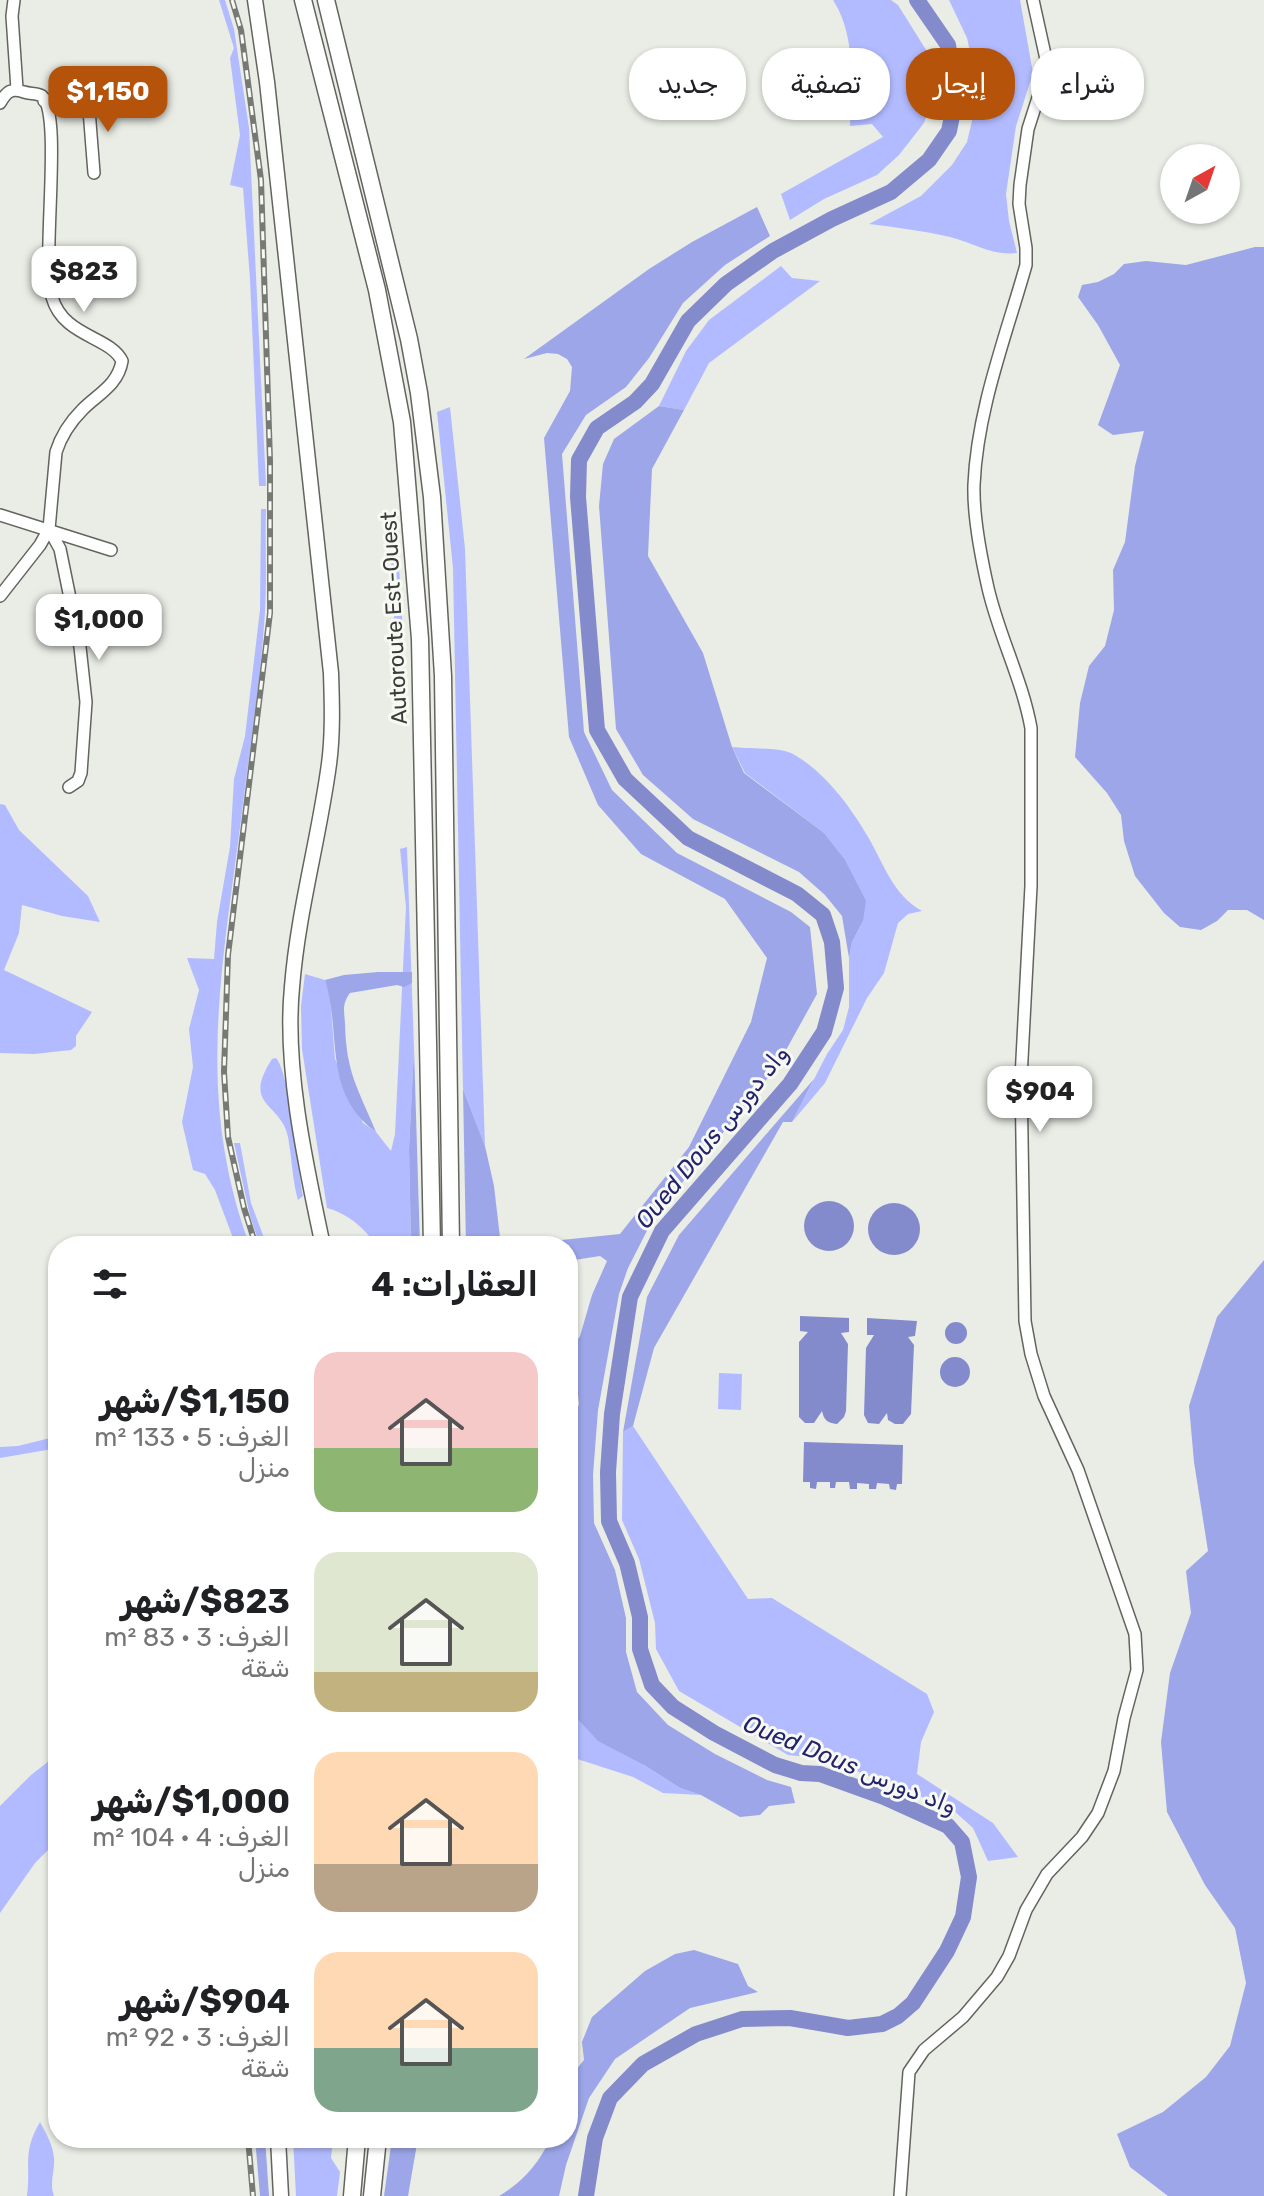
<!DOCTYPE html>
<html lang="ar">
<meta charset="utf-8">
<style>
:root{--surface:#fff;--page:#f6f6f6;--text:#202124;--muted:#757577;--accent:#b45309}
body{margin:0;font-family:Rubik,Cairo,sans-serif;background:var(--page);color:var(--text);direction:rtl;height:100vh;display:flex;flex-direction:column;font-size:30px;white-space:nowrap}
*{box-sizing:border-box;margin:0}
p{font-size:26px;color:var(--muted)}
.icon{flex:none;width:44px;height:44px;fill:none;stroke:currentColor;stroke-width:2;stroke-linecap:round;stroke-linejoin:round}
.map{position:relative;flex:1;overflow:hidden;direction:ltr}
.panel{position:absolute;left:48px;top:1236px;width:530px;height:912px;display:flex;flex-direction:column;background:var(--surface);border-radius:32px;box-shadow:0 2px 6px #0004;direction:rtl}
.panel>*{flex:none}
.guide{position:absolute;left:602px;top:48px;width:542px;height:72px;direction:rtl;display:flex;gap:16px}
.needle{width:52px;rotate:40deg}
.buttons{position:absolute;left:1160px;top:144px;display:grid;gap:16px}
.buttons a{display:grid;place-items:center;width:80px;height:80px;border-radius:50%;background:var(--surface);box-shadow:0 2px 6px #0004;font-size:40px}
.price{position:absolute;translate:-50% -68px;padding:0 18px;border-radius:16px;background:#fff;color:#222;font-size:26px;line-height:52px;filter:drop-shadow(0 2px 4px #0008)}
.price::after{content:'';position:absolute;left:50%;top:48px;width:24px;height:18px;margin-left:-12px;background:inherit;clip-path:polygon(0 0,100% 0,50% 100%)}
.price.selected{background:var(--accent);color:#fff}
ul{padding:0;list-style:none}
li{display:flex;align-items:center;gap:24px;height:200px;padding:0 40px}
li span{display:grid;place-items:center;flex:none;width:224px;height:160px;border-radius:24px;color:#555}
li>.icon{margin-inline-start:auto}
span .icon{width:96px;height:96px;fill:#fffc;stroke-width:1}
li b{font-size:34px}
h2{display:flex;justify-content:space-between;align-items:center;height:96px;padding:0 40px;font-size:34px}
.chip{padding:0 28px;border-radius:32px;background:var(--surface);box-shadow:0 2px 6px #0004;font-size:28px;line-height:72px}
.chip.selected{background:var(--accent);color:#fff}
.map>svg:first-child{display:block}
</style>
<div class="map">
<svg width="1264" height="2196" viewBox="0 0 1264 2196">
<rect width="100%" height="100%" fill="#e9ede5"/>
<path fill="#b2bbff" d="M219,0H225L234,29L249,128L266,486H259L250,279L243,188L230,185L240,135L230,58L234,48Z
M833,0H891L898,5L928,53L934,93L924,123L899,155L877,175L824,199L790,220L781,194L883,137L872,124L850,126C852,86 856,35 833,0Z
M949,0H1020L1033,73L1016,126L1006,194L1009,221L1017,253C993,256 973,243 950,237C923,231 896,227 869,224L921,196L952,165L967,142L979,91L967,38Z
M781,266L792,278L820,281L709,363L684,410L659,406L686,351L709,320Z
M450,407L465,549L485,1146L463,1089L453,568L437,412Z
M261,509H266C265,543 267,577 265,612C261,676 251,740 243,804C224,959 193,1094 250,1246H236L215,1190L205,1174L193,1170L182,1122L193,1067L189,1029L199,990L187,958L214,959L217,922L230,847L234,779L245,736L260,610Z
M398,550L404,651V696L396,699L393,578L390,552Z
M732,747C747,749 781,747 793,754C824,771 851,807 868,837C884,864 893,895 922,911L908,914L898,923L884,973L867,998L825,1083L792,1122L827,1054L843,1030L849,1007V958L852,942L863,921L823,832L745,773Z
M0,804L5,805L19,830L88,896L100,922L62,916L22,905L19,933L4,970L92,1012L76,1036V1046L71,1050L34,1054L0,1053Z
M407,847L414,1049L409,1149L411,1246H377C364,1228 349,1214 327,1208L302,1049L301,1006L305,974L325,980L330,996L335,1059L363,1123L376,1132L391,1151L395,1134L406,907L400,849Z
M276,1058C290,1073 298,1170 303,1196L298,1200C292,1179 292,1158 288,1137C281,1102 241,1107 272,1059Z
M234,1143H240L251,1203L267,1246H260L250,1216Z
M719,1373L742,1374L741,1410L718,1409Z
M633,1426L748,1599L772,1598L927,1694L934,1712L921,1742L917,1774L993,1823L1018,1857L988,1861L973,1828L952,1809L826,1759L788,1755L679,1691L656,1649L655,1623L639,1559L622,1520L623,1432Z
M58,1436V1448L0,1458V1447L18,1446Z
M568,1700L574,1715L644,1765L680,1788L701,1795L663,1793L633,1777L568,1756Z
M58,1754V1848L49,1849L35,1863L0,1913V1806L31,1775Z
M40,2122C46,2133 53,2145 54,2158C55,2172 49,2182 54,2196H27C31,2164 22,2153 40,2122Z
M293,2138H333L331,2158L340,2172L337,2196H296Z"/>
<path fill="#9da6e9" d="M757,207L770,236L725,265L683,303L649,358L626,387L586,415L562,454L584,732L612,790L677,853L791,912L810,927L817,994L801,1023L776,1068L654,1217L628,1268L619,1294L598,1410L593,1475L594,1523L615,1570L626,1618V1652L637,1692L668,1725L715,1754L767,1780L791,1787L795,1803L769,1806L760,1815L740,1817L701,1795L680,1788L644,1765L598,1741L574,1715L568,1700V1441L579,1404L577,1386L568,1369L573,1347L580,1336L592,1295L607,1261L600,1256L568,1261V1246H533L542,1242L620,1234L689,1147L751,1022L767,958L725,899L641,854L598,805L569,737L544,438L570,391L572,367L567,359L558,354L547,353L524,359L649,269L692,242Z
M1255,247H1264V920L1247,910H1228L1217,921L1201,930L1180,927L1164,913L1135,876L1124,841L1121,815L1107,793L1075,757L1080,703L1089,666L1105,646L1114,610L1113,570L1125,542L1135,466L1144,431L1113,435L1098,425L1120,365L1098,325L1078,297L1082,285L1098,282L1114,274L1124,264L1146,261L1186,265Z
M659,406L684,410L652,469L648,556L703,653L732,747L744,773L823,832L845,860L866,901L863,921L852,942L849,958L842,916L825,895L799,872L693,819L643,775L616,729L599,506L603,464L614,439Z
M378,972H412V983L404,987L397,985L350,993C342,1004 344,1010 345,1023C346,1073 358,1088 376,1132C322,1093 342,1034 325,980L344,975Z
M414,1049L420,1246H411L409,1149Z
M814,1079L792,1122H783L654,1348L633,1426L623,1432L647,1297L679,1235Z
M463,1089L485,1146L494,1186L501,1246H466Z
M1264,1260V2196H1168L1130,2167L1117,2134L1163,2112L1206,2077L1230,2046L1246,1983L1235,1928L1205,1885L1167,1812L1161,1742L1170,1673L1191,1613L1186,1571L1208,1551L1194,1462L1189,1406L1217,1317Z
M694,1950L738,1964L748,1986L758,1992L690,2008L615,2059L589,2098L566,2165L559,2196H499C524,2181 538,2164 551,2138H568V2083L570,2077L584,2060L582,2042L592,2017L645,1971L675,1954Z
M255,2138H265L269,2196H260Z
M392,2138H418L408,2196H384Z"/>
<path fill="#838bcc" d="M804 1226a25 25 0 1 1 50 0a25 25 0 1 1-50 0Z
M868 1229a26 26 0 1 1 52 0a26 26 0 1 1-52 0Z
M800,1316L849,1318V1332L841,1333L848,1344L846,1411L844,1417L837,1424C827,1423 824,1420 822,1411L814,1423H805L799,1417V1342L808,1332L800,1331Z
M867,1318L917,1321L915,1336L908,1337L914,1345L911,1414L903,1424H895L888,1420L887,1413L879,1424L868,1423L864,1415L866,1348L874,1335H867Z
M945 1333a11 11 0 1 1 22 0a11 11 0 1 1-22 0Z
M940 1372a15 15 0 1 1 30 0a15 15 0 1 1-30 0Z
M804,1442L903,1445L902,1484H897L896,1490L890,1489L889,1484L877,1483L876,1489H869V1484L857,1483V1489H850L849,1482H836L835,1488H830V1482H817L816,1489L810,1488V1482H803Z"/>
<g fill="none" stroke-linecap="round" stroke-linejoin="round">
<path stroke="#838bcc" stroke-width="16" d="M586,2196L595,2138L610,2098L643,2064L696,2034L742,2019L790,2018L848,2028L882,2024L898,2016L913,2003L947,1951L963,1917L969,1877L962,1842L948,1826L884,1797L820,1774L801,1773L775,1765L714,1733L673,1707L652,1685L640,1649V1617L627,1563L609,1521L608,1472L612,1414L630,1297L662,1231L790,1084L824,1032L836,988L832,942L823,915L797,894L688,838L625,779L597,730L578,497L579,460L597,428L635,402L652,384L688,321L726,284L773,251L832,219L891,192L929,160L949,131L956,96L948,45L917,0"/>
<g stroke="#62655e" stroke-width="14">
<path id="minor" d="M14,0L12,16L17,89
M88,97L94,173
M44,101L112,95
M0,103C7,91 11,88 24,92C30,94 37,93 42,96C63,115 41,260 52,297C63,337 110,336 122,361C118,385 98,394 83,409C71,421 61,436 56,452L49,529L40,545L0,596
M0,515L111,550
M49,529L60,549L80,647L86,702L81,773L78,781L69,787
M900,2196L909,2072L924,2050L963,2017L997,1977L1009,1956L1026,1910L1047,1874L1082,1837L1098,1813L1114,1771L1124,1718L1137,1670L1135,1634L1078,1470L1044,1396L1031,1354L1025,1321L1021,1078L1031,886V728C1022,679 999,636 988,588C981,557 973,517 974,485C977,410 1006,336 1026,265V248L1019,204L1020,185L1028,129L1045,76L1046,59L1033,0"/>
</g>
<g stroke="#62655e" stroke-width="17">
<path id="major" d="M255,0L267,82L331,673C332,703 333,734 329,764C319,839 298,911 292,987C284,1068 306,1166 323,1246
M278,2138L281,2196"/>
</g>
<g stroke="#62655e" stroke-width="19">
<path id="highway" d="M303,0L377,290L402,422L420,639L432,1246
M326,0L409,339L419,393L432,497L443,676L451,1246
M352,2196L357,2138
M372,2196L378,2138"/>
</g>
<use href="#minor" stroke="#fff" stroke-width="11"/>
<use href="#major" stroke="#fff" stroke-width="14"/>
<use href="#highway" stroke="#fff" stroke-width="16"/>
<g stroke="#777975" stroke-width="6">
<path id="rail" d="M232,0L241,30L261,180L270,461V613L228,955L224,1072L228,1137L244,1208L256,1246
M248,2138L253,2196"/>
</g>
<use href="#rail" stroke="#f6faf2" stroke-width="3" stroke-dasharray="9" stroke-linecap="butt"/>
</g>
<g text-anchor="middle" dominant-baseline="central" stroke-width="6" stroke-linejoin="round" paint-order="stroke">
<g font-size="22" fill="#3b3c39" stroke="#f6faf2">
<text transform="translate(394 618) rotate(-93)">Autoroute Est-Ouest</text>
</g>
<g font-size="24" font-style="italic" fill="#25216e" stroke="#f6faf2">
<text transform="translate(712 1137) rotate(-51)">Oued Dous واد دورس</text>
<text transform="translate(850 1765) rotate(22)">Oued Dous واد دورس</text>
</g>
</g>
</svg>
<div class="buttons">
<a><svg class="needle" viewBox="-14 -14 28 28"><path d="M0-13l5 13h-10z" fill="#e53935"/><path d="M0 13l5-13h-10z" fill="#757577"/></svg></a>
</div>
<b class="price selected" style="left:108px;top:134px">$1,150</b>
<b class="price" style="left:84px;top:314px">$823</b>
<b class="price" style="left:99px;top:662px">$1,000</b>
<b class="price" style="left:1040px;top:1134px">$904</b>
<div class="guide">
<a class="chip">شراء</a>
<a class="chip selected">إيجار</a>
<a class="chip">تصفية</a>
<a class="chip">جديد</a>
</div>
<section class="panel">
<h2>العقارات: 4<svg class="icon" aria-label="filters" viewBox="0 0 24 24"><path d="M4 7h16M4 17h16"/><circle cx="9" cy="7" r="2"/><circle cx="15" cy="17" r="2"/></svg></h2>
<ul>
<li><span style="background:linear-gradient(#f6c9c9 60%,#8fb573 0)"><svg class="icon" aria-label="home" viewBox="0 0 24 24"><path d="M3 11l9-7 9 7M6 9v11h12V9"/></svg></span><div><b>$1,150/شهر</b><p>الغرف: 5 · 133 m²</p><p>منزل</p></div></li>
<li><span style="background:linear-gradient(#dfe7d0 75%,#c2b280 0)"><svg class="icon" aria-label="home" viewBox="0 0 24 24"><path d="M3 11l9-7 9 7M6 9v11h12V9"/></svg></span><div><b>$823/شهر</b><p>الغرف: 3 · 83 m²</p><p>شقة</p></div></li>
<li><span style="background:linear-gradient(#ffd9b3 70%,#b9a48a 0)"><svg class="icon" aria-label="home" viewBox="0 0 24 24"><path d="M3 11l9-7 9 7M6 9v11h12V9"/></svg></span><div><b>$1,000/شهر</b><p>الغرف: 4 · 104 m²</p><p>منزل</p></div></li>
<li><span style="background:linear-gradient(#ffd9b3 60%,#7fa58c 0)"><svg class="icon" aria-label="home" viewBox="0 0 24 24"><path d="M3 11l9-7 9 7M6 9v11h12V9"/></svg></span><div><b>$904/شهر</b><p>الغرف: 3 · 92 m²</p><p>شقة</p></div></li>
</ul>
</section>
</div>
